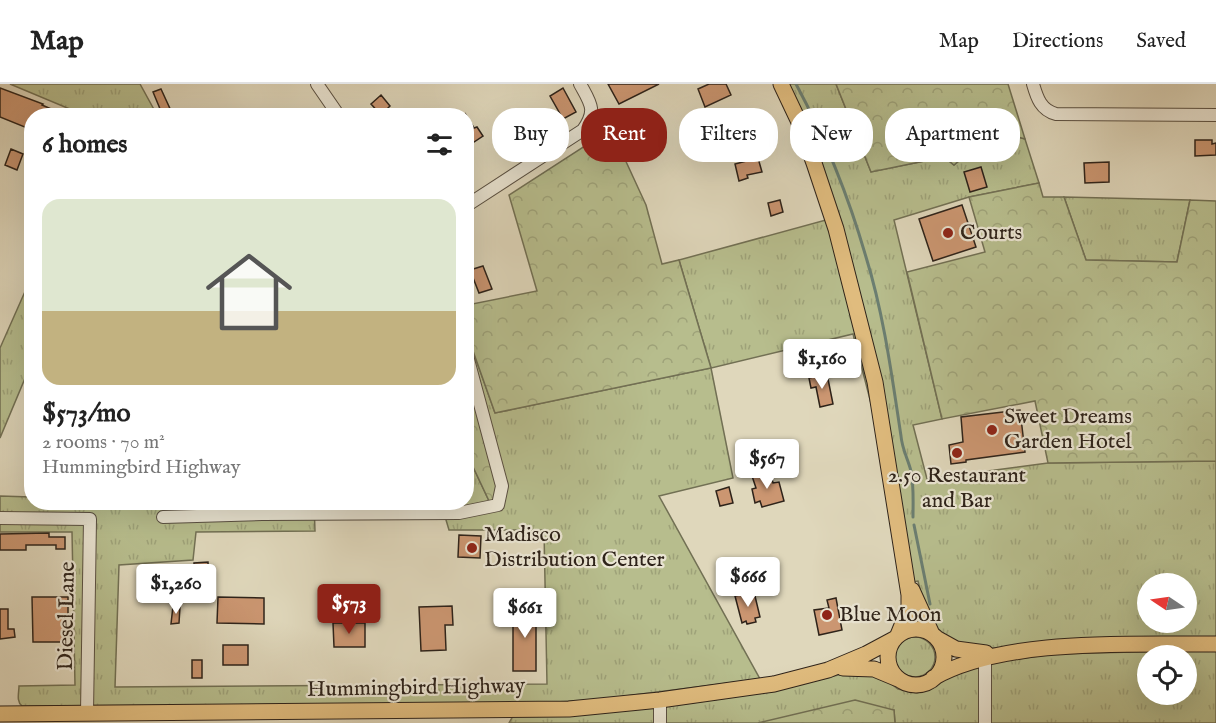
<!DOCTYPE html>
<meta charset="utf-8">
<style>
:root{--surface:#fff;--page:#f6f6f6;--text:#222;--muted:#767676;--line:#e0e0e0;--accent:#8f2418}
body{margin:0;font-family:"IM FELL English",serif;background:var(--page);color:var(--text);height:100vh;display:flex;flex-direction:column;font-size:22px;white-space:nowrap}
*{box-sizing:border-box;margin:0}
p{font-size:20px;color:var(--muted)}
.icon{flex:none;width:33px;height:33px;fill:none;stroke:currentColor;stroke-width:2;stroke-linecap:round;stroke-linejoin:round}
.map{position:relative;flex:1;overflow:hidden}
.side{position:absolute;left:24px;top:24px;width:450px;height:402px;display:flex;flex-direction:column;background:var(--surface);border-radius:24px;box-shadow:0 6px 24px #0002}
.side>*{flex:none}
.hud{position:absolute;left:492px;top:24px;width:570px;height:54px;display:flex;gap:12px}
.needle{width:39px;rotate:283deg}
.fabs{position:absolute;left:1137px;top:489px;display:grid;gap:12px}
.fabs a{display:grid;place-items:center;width:60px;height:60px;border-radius:50%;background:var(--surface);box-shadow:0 6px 24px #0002;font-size:30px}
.price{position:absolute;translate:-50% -51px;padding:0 14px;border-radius:6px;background:#fff;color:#222;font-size:20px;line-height:39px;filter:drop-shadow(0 2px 3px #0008)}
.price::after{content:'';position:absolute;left:50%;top:36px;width:18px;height:14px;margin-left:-9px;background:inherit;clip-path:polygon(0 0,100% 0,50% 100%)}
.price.on{background:var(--accent);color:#fff}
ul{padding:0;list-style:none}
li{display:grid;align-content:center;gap:12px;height:318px;padding:0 18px}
li span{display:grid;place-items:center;height:186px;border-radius:18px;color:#555}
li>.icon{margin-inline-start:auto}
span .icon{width:108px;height:108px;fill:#fffc;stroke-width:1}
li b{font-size:26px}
h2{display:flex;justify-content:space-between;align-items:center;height:72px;padding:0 18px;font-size:26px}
.pill{padding:0 21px;border-radius:24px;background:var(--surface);box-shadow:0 6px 24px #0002;font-size:21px;line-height:54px}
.pill.on{background:var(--accent);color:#fff}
header{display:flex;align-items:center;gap:36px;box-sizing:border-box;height:84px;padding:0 30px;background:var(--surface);border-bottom:2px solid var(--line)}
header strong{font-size:28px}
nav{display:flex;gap:33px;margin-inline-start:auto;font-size:21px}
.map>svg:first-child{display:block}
</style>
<header>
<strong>Map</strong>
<nav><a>Map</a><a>Directions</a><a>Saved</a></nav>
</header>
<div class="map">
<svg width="1216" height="639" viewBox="0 0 1216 639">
<defs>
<pattern id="grass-tufts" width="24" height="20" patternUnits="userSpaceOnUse" patternTransform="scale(1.5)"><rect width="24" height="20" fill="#b7bd8d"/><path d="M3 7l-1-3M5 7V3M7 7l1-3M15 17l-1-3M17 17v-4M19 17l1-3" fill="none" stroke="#9ea279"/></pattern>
<pattern id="forest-crowns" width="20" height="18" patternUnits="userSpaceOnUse" patternTransform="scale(1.5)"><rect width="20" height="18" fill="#b7bd8d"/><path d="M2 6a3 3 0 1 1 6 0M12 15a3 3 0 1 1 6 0" fill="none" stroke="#9ea279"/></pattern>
</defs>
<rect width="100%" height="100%" fill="#dfd7bb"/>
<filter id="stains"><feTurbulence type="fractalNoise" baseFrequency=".00333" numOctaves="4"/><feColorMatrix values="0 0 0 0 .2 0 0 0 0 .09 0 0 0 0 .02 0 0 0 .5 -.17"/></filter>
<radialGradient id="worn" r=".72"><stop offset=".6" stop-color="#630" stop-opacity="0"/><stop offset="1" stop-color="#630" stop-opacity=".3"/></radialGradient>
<path fill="url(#grass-tufts)" stroke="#727054" stroke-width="1.5" fill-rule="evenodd" d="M10,0H140L157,31H84Z
M781,0H836L871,88L944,73L954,81L980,59L1008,50L1025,55L1039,99L969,113L894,136L942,335L913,341L927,395L1048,379L1216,377V553L976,565C964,564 946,557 938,547C928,535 921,511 918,497L904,499L881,358L853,250L711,284L733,394L659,412L760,595L594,616L536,619L22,622C16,617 19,609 19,602L75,601L72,448H0V412L31,413L32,418L314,419L315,447L196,448L193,476L119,481L115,603L547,600L544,446H449L441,419L466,418L467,370L490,419L467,290V250L495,329L711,284L679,176L826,136ZM1148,500H1186V538H1148Z
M1064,113L1190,116L1177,178L1086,176Z
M31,194V280L0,354V264Z
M895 573a20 20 0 1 1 40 0a20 20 0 1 1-40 0Z
M1216,566V639H895L894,626L758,639H509L513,632L676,621L727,614L798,601L842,590L861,588L886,596L898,605L917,609L934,603L954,589L981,580L1053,570ZM1148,572H1186V610H1148Z"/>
<path fill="url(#forest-crowns)" stroke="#727054" stroke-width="1.5" d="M836,0H1008L1025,55L1007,50L980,59L954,81L944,73L871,88Z
M611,45L646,121L662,180L679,176L711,284L495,329L467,250V221L537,207L509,111Z
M1039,99L1043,113H1064L1086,176L1177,178L1190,116L1216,117V377L1048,379L1035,317L942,335L907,188L985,168L969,113Z
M466,297H469L496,401V418L490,419L467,370Z
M855,616L894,626L895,639H758Z"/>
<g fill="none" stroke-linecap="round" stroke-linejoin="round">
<path stroke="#6b7e71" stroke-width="3" d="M796,0C825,54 849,114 866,173C884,231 892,293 901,352C902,365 908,375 911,387C914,402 913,418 913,433
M914,441L930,520"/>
</g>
<path fill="#cb9671" stroke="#2e231a" stroke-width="1.5" d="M608,0H659L619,20Z
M709,0H726L731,11L705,23L698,5Z
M0,4L43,20L42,21L67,32H32V46L0,33Z
M563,4L576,28L563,35L550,12Z
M161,5L172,29L167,32H163L153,8Z
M381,11L390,22L381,31L371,20Z
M466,31L474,44L477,43L483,52L474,58L466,47Z
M1195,56H1212V60L1216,59V71L1195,72Z
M11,65L23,70L17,86L5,81Z
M758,74L762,88L747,91L748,94L739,97L735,80Z
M1109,78V98L1085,99L1084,79Z
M981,83L987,103L970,108L964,88Z
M780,116L783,128L771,132L768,119Z
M962,121L976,163L933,177L919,135Z
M483,182L492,205L479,209L470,186Z
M827,290L833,320L820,323L816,303L811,304L809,294Z
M1020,326L1025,368L966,376V378L951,380L949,361L963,358L961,333Z
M770,387L773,399L779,398L784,417L762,423L760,417L755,419L752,405L756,404L752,392Z
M729,403L733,419L720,422L716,407Z
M49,449V453H65V465H56V461H26V466H0V450Z
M459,451L481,452L480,474L458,473Z
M208,478L209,512L195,513L194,479Z
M152,501L169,502L168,513L151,511Z
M754,508L760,533L755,534L756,538L747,540L746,537L742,539L735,512Z
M32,513H68V558H33Z
M218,513L264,514V540L217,539Z
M836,514L842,546L819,551L814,526L829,524L827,516Z
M173,522L180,523L179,539L171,540Z
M452,522L453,541H445L446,566L421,567L419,523Z
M536,522V587H513V523Z
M0,525H8V545H14L15,553L0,555Z
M333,539H365V563H334Z
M223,561H248V581H223Z
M192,576H202V594H192Z"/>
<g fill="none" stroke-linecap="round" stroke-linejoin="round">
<g stroke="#5a5042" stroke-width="14">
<path id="minor" d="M317,0L339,32
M1033,0C1037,14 1041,26 1056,30L1216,31
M466,122L583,46C597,26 591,20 580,0
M163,433L262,430L459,429L498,421L502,402L466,268
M0,434L90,435L87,628
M660,616V639
M985,639V574"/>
</g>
<g stroke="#2e231a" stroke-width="17">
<path id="major" d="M781,0L799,38L814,79L836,145L875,298L909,511V524L898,551
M912,506L932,550
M888 573a28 28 0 1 1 56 0a28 28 0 1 1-56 0Z
M938,555L956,565L986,569
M843,584L874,585L898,595
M933,594C1005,553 1133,561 1216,560
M0,630L569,625L660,616L774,600L828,586L866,570L894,555"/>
</g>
<use href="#minor" stroke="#eae5d3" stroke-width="12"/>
<use href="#major" stroke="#e0bc7e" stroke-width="15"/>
</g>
<g fill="#8f2418" stroke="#eae5d3" stroke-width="2">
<circle cx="948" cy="149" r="6"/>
<circle cx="992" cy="346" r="6"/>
<circle cx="957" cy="369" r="6"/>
<circle cx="472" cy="464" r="6"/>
<circle cx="827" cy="531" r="6"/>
</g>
<g text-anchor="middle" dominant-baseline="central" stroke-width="4.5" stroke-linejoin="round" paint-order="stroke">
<g font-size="22" fill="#2e231a" stroke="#eae5d3" text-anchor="start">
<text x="960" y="149">Courts</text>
<text x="1004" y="333">Sweet Dreams<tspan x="1004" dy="25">Garden Hotel</tspan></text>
<text x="957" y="392" text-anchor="middle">2.50 Restaurant<tspan x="957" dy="25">and Bar</tspan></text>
<text x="484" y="451">Madisco<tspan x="484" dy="25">Distribution Center</tspan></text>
<text x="839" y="531">Blue Moon</text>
</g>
<g font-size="22" fill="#2e231a" stroke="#eae5d3">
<text transform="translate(67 532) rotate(-89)">Diesel Lane</text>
<text transform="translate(416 604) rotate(-1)">Hummingbird Highway</text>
</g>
</g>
<rect width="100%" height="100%" filter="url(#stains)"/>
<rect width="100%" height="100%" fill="url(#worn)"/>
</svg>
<div class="fabs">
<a><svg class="needle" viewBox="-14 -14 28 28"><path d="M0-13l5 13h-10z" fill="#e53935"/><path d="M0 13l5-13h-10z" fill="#767676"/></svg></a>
<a><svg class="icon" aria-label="locate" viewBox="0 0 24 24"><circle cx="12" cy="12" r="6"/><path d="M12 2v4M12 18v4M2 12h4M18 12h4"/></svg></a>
</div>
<b class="price" style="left:822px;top:306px">$1,160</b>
<b class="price" style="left:767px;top:406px">$567</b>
<b class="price" style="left:748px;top:524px">$666</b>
<b class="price" style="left:176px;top:531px">$1,260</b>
<b class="price on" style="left:349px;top:551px">$573</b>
<b class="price" style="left:525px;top:555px">$661</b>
<div class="hud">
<a class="pill">Buy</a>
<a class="pill on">Rent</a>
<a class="pill">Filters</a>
<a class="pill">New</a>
<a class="pill">Apartment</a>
</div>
<section class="side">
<h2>6 homes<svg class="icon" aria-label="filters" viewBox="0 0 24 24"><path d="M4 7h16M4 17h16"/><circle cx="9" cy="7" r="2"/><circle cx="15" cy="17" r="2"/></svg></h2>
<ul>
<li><span style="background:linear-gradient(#dfe7d0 60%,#c2b280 0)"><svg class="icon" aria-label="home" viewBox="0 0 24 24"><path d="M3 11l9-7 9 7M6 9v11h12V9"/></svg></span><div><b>$573/mo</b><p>2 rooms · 70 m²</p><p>Hummingbird Highway</p></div></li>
</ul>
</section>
</div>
